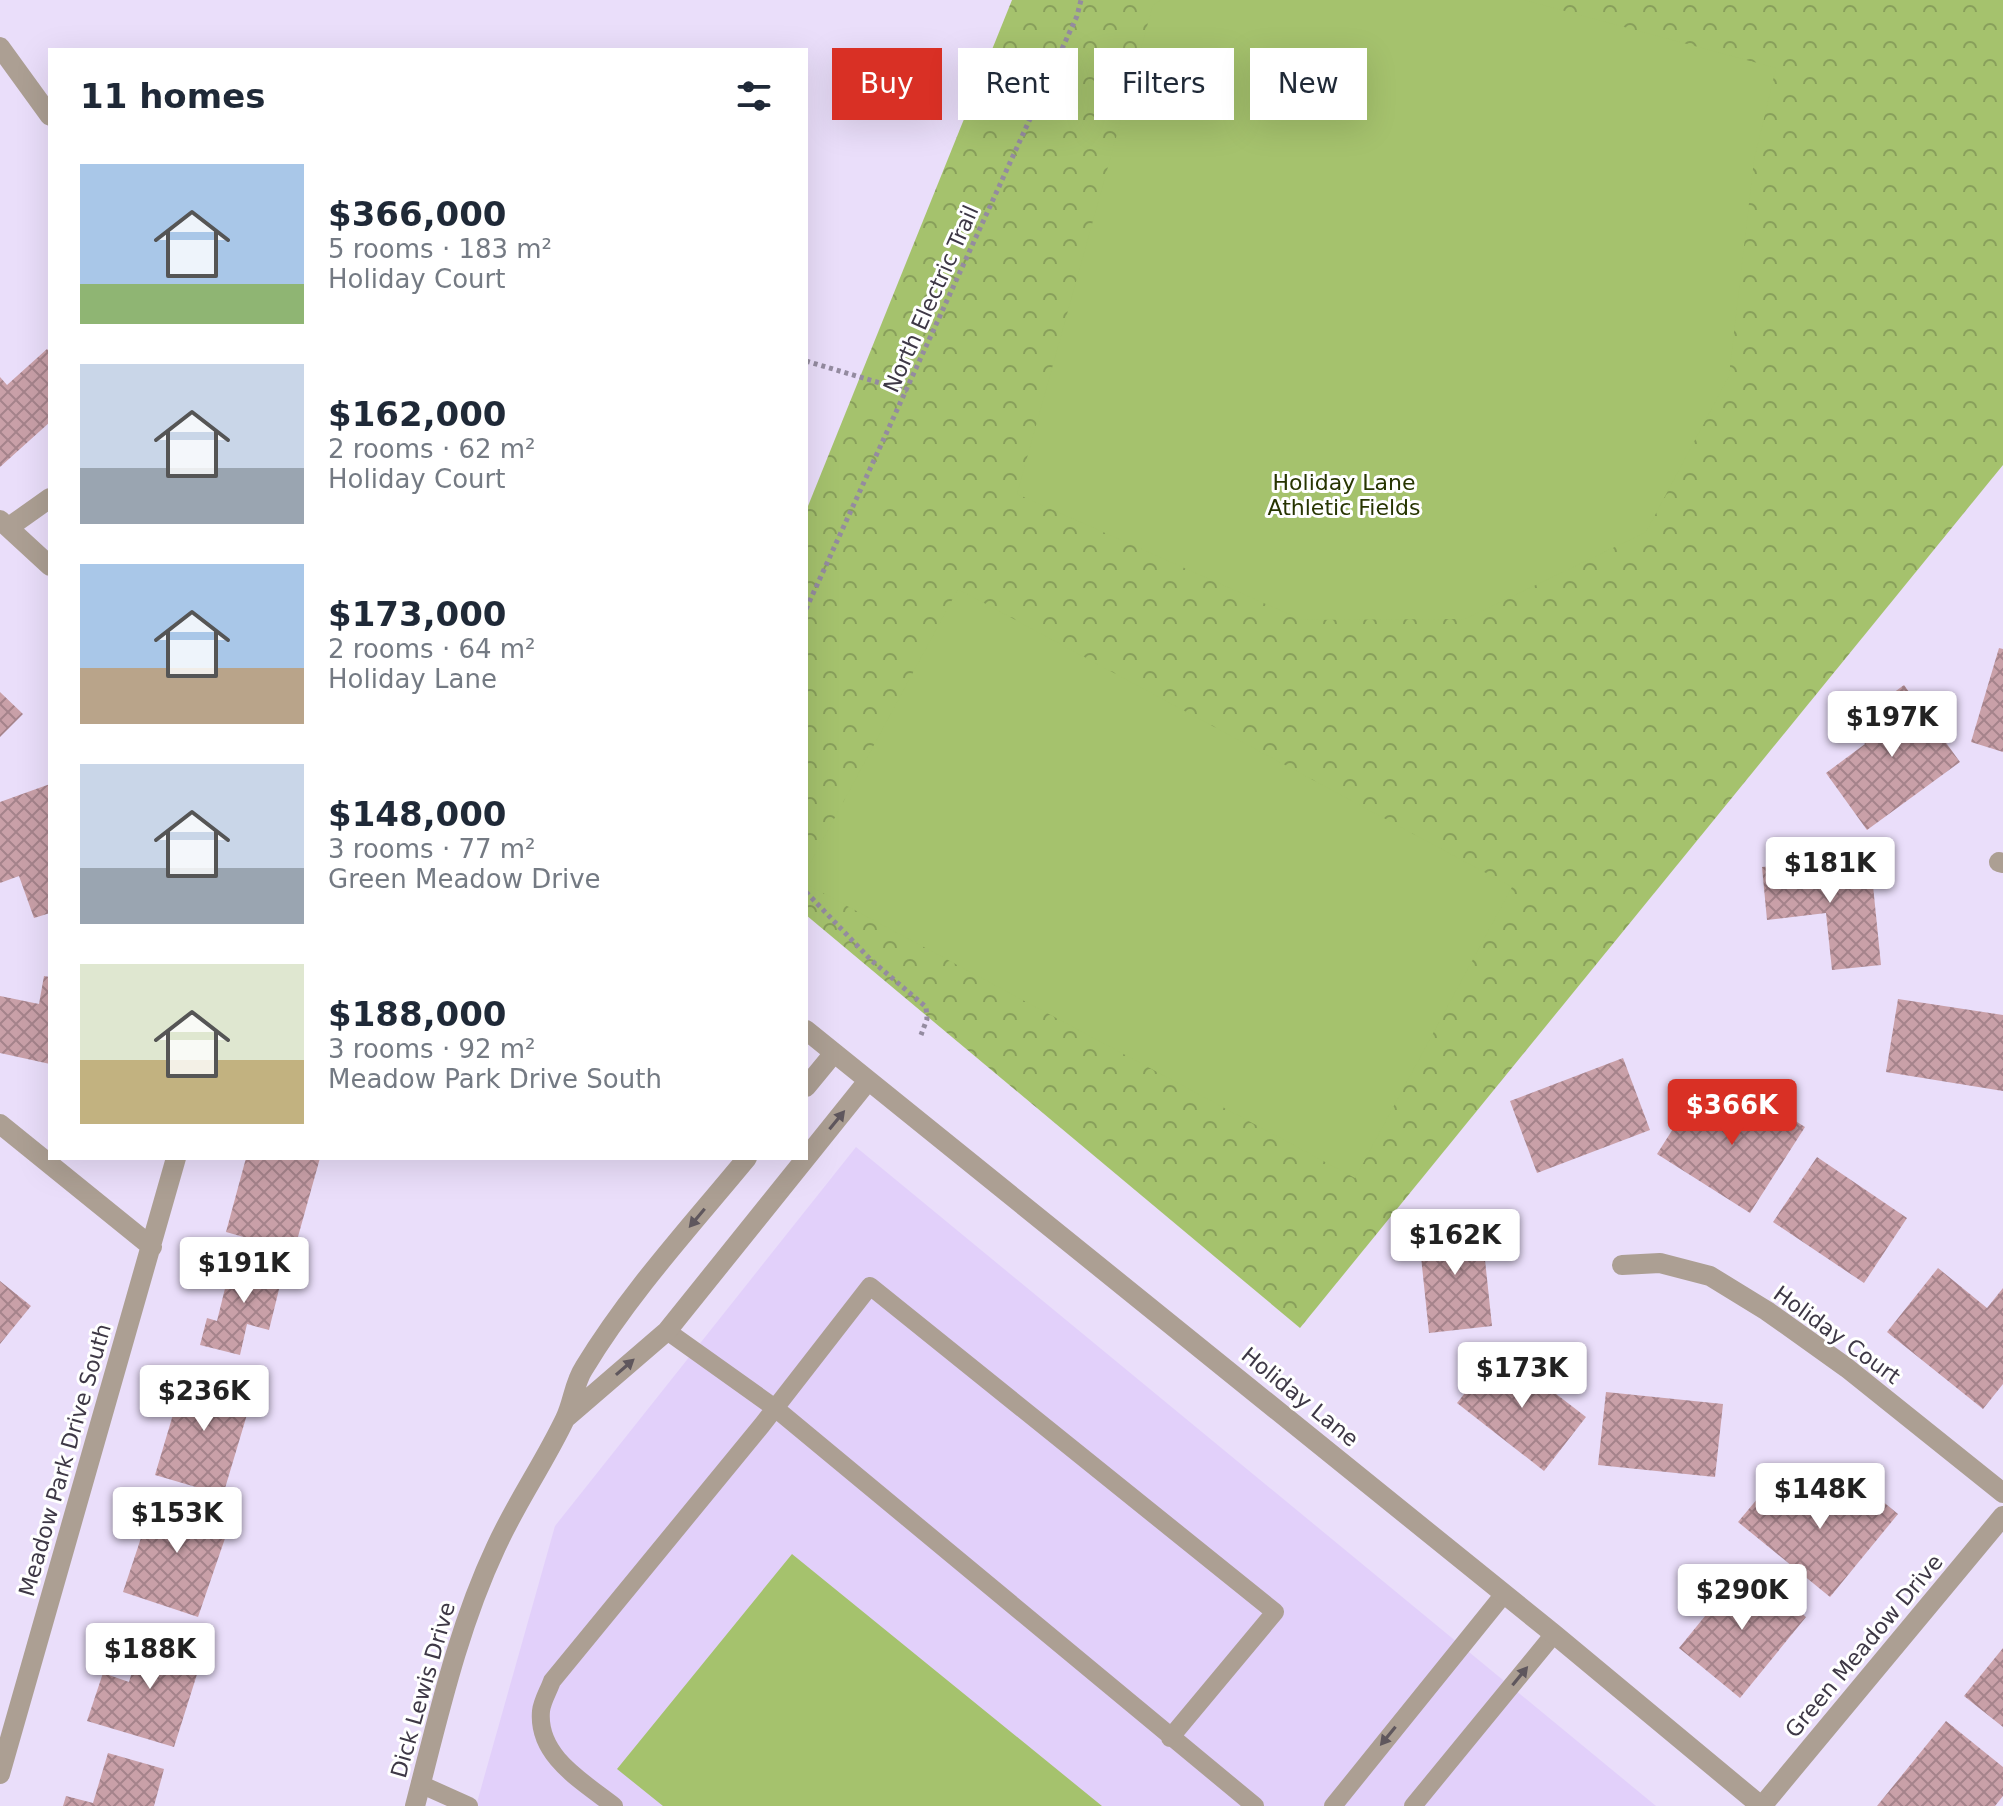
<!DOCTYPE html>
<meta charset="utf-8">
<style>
:root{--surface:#fff;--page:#f6f6f7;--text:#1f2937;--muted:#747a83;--accent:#d93025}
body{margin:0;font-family:"DejaVu Sans",sans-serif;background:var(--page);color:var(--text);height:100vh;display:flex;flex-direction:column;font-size:30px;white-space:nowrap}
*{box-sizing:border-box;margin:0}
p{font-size:26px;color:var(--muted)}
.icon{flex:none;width:44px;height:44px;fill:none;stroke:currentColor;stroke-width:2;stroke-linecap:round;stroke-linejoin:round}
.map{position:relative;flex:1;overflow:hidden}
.panel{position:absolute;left:48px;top:48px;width:760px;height:1112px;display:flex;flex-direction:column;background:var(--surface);border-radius:0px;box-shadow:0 8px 32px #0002}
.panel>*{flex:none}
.hud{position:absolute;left:832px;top:48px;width:760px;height:72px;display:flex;gap:16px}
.price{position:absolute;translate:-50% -68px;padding:0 18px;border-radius:8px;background:#fff;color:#222;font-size:26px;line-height:52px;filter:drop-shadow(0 2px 4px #0008)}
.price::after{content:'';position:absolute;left:50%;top:48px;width:24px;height:18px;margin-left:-12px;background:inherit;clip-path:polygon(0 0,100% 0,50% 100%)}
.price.selected{background:var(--accent);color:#fff}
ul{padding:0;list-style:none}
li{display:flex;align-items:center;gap:24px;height:200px;padding:0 32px}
li span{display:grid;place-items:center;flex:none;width:224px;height:160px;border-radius:0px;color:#555}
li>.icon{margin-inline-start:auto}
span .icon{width:96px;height:96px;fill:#fffc;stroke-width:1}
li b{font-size:34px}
h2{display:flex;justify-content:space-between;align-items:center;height:96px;padding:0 32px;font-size:34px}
.pill{padding:0 28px;border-radius:0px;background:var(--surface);box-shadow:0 8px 32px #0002;font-size:28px;line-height:72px}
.pill.selected{background:var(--accent);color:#fff}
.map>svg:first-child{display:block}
</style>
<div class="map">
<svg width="2003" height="1806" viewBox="0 0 2003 1806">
<defs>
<pattern id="park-crowns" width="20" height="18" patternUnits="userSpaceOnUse" patternTransform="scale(2)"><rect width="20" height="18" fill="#a5c26d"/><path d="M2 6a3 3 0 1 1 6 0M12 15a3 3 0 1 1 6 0" fill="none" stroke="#889f5b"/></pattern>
<pattern id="building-cross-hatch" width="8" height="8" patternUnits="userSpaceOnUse" patternTransform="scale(2)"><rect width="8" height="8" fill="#c9a0a8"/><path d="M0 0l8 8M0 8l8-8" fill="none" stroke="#a5838b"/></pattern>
</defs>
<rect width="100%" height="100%" fill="#eadefa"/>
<path fill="#e2d0fa" d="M856,1147L1656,1806H476L555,1526Z"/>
<path fill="url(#park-crowns)" d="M1012,0H2003V465L1300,1328L806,915V511Z"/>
<path fill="#a5c26d" d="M1161,0H1524L1776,68L1754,160L1729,376L1646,532L1465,619L1302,620L1017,494L1153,5Z
M958,589L1512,887L1355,1178L806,884V871Z
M792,1554L1102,1806H663L617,1769Z"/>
<path fill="url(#building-cross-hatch)" d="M47,349L50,352V422L0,467V377L7,385Z
M1999,648L2003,649V752L1971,742Z
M1904,685L1960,762L1867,830L1826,773L1865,744L1851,724Z
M0,692L23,714L0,737Z
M50,784V913L34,918L19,876L0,883V802Z
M1870,856L1881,965L1832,970L1826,913L1767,920L1762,867Z
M44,976L50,977V1064L0,1053V996L39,1004Z
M1898,999L2003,1015V1091L1886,1072Z
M1623,1058L1650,1130L1537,1173L1510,1101Z
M1697,1091L1741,1119L1756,1096L1805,1127L1750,1213L1657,1154Z
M1817,1157L1907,1218L1864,1283L1773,1222Z
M246,1158H320L294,1251L226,1232Z
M1481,1222L1492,1326L1429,1333L1418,1228Z
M233,1256L284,1269L269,1330L247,1324L240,1355L200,1345L207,1318L217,1321Z
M1938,1268L1987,1308L2003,1288V1384L1983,1409L1887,1332Z
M0,1281L31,1306L0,1344Z
M1499,1350L1586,1417L1544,1471L1457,1403Z
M186,1371L254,1391L223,1495L155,1475Z
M1606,1392L1723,1404L1715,1477L1598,1465Z
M1853,1477L1898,1514L1830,1597L1738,1522L1773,1480L1819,1518Z
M156,1493L232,1518L198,1617L123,1592Z
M1745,1567L1806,1617L1740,1698L1679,1648Z
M145,1630L205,1649L174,1747L87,1721L103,1673L129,1682Z
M2003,1648V1727L1964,1696Z
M1946,1721L2003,1767V1796L1995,1806H1877Z
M108,1753L164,1769L154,1806H63L66,1796L93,1803Z"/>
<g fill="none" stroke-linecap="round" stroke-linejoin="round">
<path stroke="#948ba0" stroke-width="5" stroke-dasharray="4 4" stroke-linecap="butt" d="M806,361L907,391
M806,609L1077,16L1081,0
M806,892L871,960L926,1007L927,1019L921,1035"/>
<path stroke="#ac9f93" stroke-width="18" d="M667,1331L775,1408L1255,1806
M420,1784L469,1806
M614,1806C582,1781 537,1756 541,1711C542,1701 549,1690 552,1681L762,1425L870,1286L1275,1612L1170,1738
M1333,1806L1504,1594
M1413,1806L1554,1634"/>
<path stroke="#ac9f93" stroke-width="20" d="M0,520L50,566
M9,527L50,498
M1999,862L2003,863
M0,1124L152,1247
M1622,1265L1660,1263L1710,1276L1767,1311L1847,1368L2003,1493
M0,1774L176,1158
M1762,1806L2003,1516"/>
<path stroke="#ac9f93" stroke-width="20" d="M0,47L50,116
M806,1030L1554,1634L1761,1806
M806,1087L834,1053
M806,1158L867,1082
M566,1418L667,1331L806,1158
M415,1806C438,1718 457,1630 496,1547C516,1503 544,1463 565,1419C573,1403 574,1383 584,1368C630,1292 691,1226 747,1158"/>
</g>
<defs><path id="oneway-solid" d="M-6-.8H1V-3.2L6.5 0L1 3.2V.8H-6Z" transform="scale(2)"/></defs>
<g fill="#5f575d">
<use href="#oneway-solid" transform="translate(837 1120) rotate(-51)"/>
<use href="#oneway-solid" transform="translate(697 1218) rotate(130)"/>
<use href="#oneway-solid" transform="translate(625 1367) rotate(-41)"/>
<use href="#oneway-solid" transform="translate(1520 1676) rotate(-51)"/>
<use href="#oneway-solid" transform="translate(1388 1736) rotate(129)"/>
</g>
<g text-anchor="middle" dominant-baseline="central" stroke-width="6" stroke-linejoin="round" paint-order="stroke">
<g font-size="22" fill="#3e3846" stroke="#fff">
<text transform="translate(931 299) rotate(-66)">North Electric Trail</text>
<text transform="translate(1837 1335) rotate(36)">Holiday Court</text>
<text transform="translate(1300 1397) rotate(39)">Holiday Lane</text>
<text transform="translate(65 1460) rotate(-74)">Meadow Park Drive South</text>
<text transform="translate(1864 1646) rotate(-50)">Green Meadow Drive</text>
<text transform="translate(423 1690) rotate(-74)">Dick Lewis Drive</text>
</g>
<g font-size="22" fill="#273501" stroke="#fff">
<text x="1344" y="482">Holiday Lane<tspan x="1344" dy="25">Athletic Fields</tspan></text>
</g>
</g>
</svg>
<b class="price" style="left:1892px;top:759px">$197K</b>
<b class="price" style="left:1830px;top:905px">$181K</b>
<b class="price selected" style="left:1732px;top:1147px">$366K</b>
<b class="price" style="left:1455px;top:1277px">$162K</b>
<b class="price" style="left:244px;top:1305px">$191K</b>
<b class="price" style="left:1522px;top:1410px">$173K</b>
<b class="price" style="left:204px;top:1433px">$236K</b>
<b class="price" style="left:1820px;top:1531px">$148K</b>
<b class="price" style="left:177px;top:1555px">$153K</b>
<b class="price" style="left:1742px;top:1632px">$290K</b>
<b class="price" style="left:150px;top:1691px">$188K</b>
<div class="hud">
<a class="pill selected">Buy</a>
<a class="pill">Rent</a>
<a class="pill">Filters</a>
<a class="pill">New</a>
</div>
<section class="panel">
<h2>11 homes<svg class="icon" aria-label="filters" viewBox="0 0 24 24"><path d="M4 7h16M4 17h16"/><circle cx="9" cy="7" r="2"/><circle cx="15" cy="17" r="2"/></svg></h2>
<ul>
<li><span style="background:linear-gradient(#a9c7e8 75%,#8fb573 0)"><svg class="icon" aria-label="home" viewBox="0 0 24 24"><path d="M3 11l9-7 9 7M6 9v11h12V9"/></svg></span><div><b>$366,000</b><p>5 rooms · 183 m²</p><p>Holiday Court</p></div></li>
<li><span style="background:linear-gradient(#c9d6e8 65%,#9aa5b1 0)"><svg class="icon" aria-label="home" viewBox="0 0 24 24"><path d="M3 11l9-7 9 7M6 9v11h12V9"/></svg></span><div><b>$162,000</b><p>2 rooms · 62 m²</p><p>Holiday Court</p></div></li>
<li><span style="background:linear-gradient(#a9c7e8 65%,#b9a48a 0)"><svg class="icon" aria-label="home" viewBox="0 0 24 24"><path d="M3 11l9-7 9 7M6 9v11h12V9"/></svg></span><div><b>$173,000</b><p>2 rooms · 64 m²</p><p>Holiday Lane</p></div></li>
<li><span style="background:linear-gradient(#c9d6e8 65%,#9aa5b1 0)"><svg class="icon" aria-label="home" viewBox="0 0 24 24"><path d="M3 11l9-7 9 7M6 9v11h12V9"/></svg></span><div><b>$148,000</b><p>3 rooms · 77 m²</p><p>Green Meadow Drive</p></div></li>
<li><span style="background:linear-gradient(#dfe7d0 60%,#c2b280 0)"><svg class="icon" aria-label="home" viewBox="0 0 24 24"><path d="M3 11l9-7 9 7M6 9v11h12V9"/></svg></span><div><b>$188,000</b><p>3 rooms · 92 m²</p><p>Meadow Park Drive South</p></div></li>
</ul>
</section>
</div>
